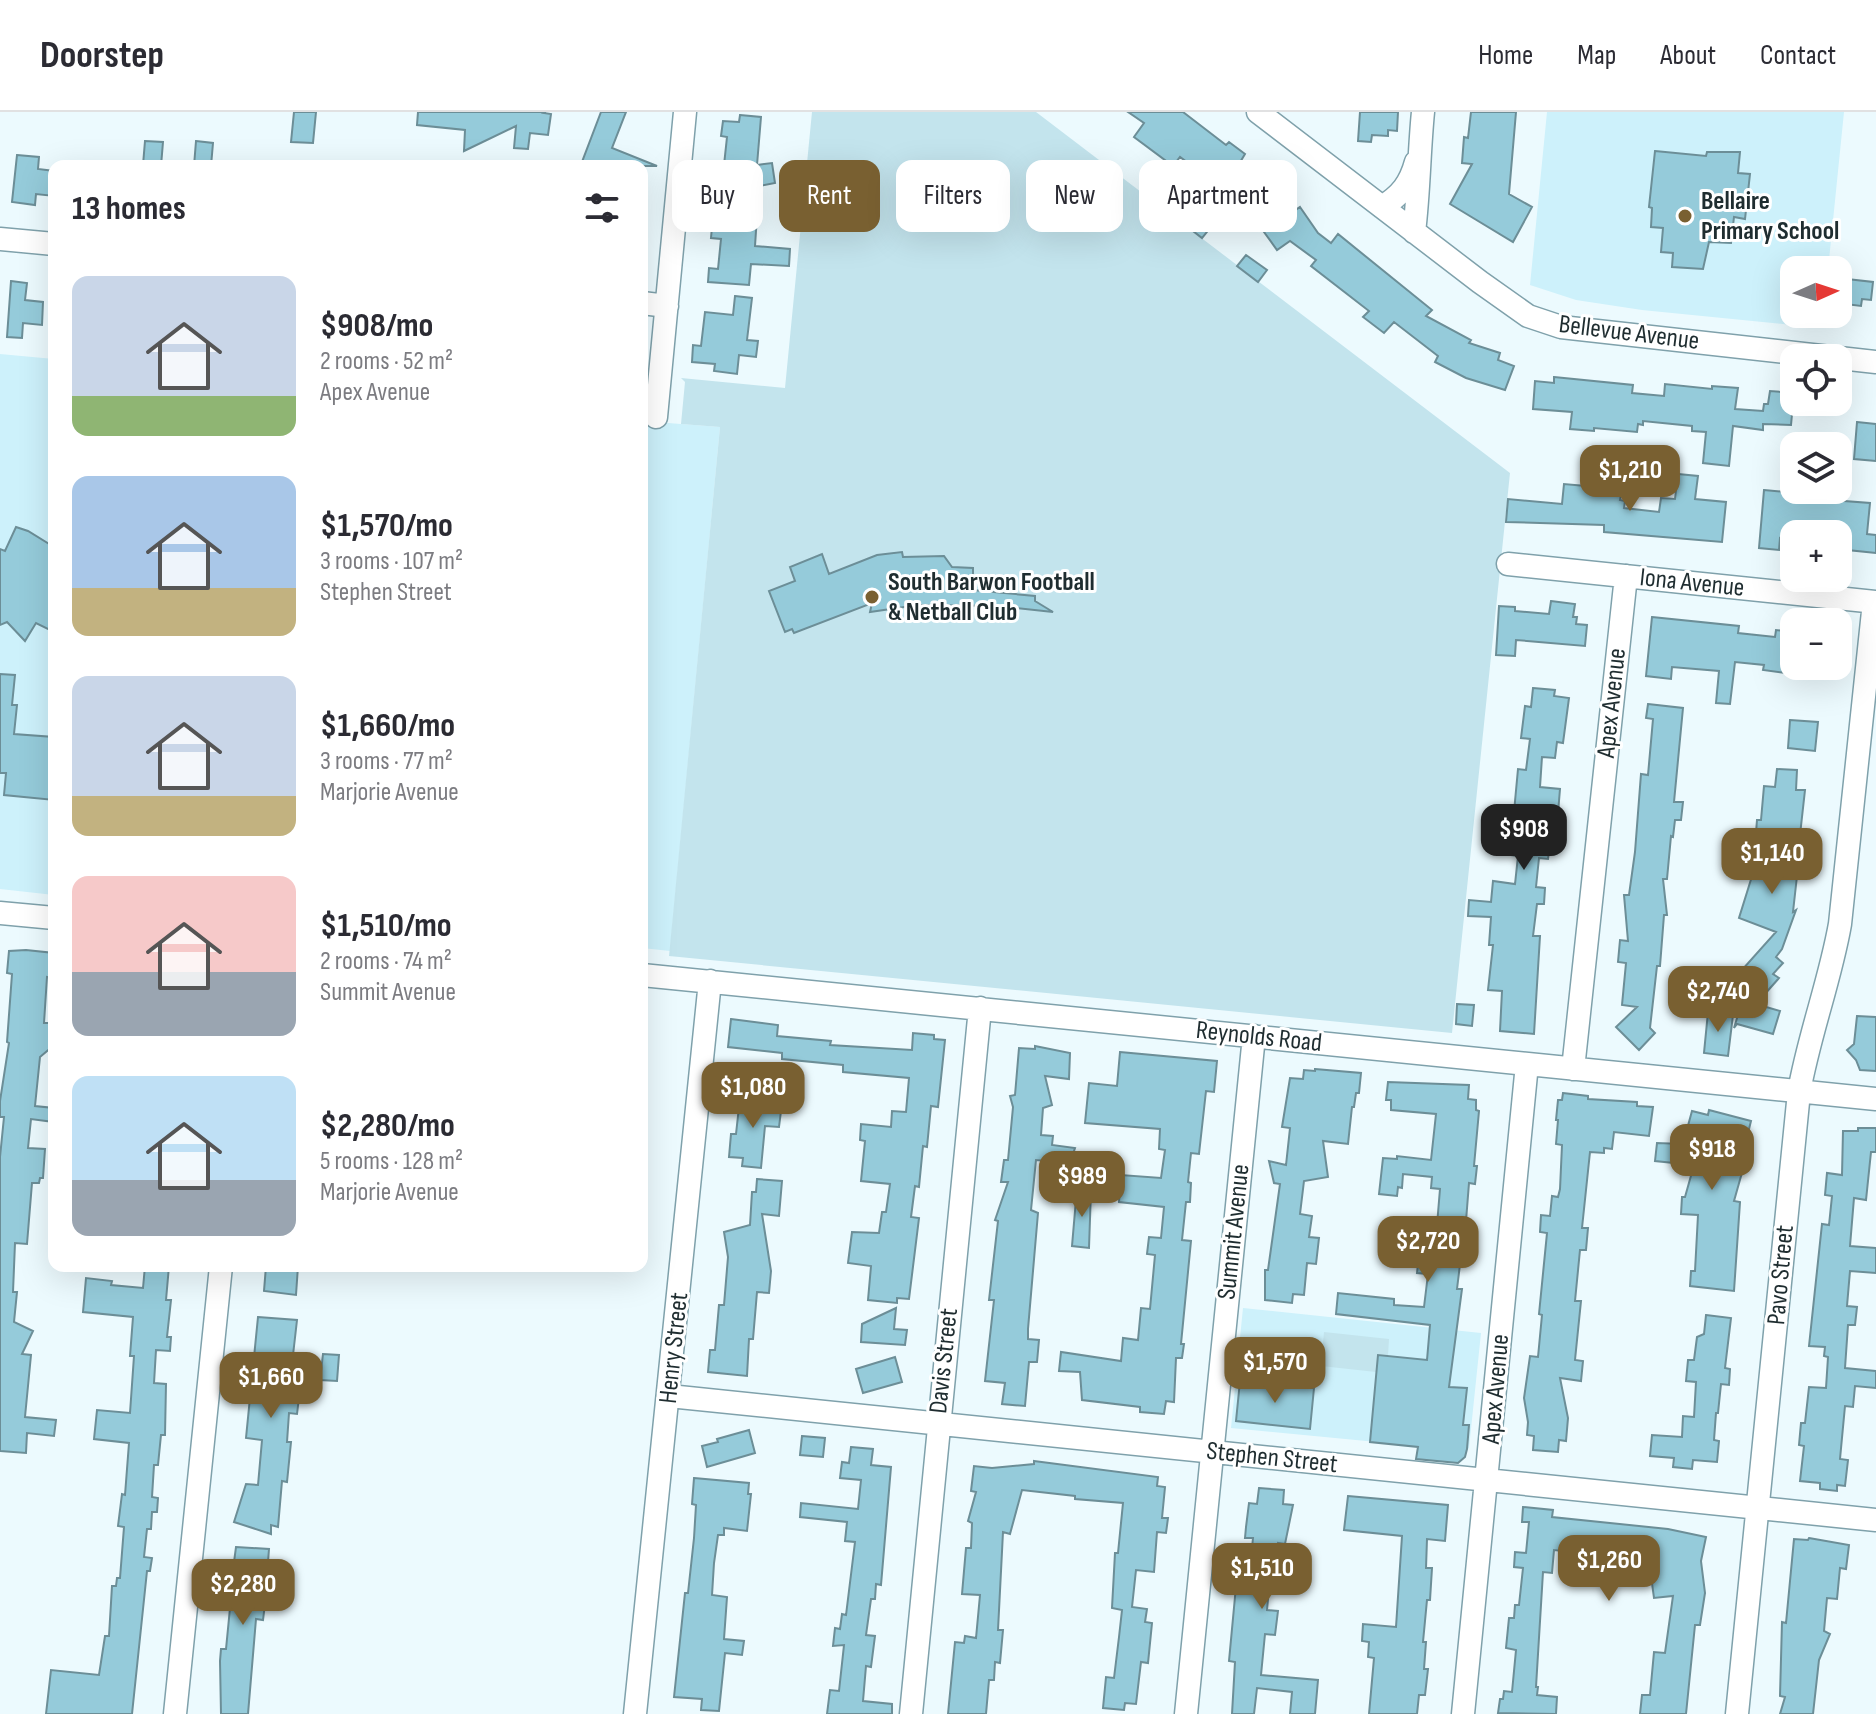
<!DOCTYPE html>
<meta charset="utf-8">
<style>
:root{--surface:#fff;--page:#f7f7f7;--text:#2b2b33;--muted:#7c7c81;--line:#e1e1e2;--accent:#796031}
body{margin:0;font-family:"Sofia Sans Condensed",sans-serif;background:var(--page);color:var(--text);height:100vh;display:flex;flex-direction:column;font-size:30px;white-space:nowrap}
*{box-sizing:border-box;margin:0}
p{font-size:26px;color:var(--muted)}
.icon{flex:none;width:44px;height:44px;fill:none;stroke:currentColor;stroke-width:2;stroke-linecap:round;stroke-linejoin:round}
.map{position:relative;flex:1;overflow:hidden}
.panel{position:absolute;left:48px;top:48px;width:600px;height:1112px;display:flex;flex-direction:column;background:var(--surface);border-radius:16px;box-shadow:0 8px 32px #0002}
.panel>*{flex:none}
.banner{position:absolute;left:672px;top:48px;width:760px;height:72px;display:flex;gap:16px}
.needle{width:52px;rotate:87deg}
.buttons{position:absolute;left:1780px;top:144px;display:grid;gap:16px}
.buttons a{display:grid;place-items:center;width:72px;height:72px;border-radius:16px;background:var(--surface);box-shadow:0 8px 32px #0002;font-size:40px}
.price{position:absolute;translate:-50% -68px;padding:0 18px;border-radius:16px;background:var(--accent);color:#fff;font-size:26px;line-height:52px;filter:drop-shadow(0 2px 4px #0008)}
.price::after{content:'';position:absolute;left:50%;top:48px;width:24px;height:18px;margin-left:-12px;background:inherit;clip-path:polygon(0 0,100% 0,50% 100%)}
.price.selected{background:#222;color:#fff}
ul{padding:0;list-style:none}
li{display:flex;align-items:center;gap:24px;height:200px;padding:0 24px}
li span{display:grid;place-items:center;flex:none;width:224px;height:160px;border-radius:16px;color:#555}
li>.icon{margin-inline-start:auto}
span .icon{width:96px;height:96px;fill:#fffc;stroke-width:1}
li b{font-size:34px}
h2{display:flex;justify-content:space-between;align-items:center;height:96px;padding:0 24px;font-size:34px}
.chip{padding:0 28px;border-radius:16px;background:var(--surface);box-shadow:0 8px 32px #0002;font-size:28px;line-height:72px}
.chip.selected{background:var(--accent);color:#fff}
header{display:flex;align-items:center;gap:48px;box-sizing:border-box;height:112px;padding:0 40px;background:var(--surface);border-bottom:2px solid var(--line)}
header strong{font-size:38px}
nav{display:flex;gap:44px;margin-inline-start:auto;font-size:28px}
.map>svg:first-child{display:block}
</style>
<header>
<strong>Doorstep</strong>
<nav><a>Home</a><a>Map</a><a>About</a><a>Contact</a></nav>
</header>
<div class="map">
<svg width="1876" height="1602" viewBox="0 0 1876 1602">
<rect width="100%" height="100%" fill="#ecfafe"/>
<path fill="#cdf1fb" d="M1547,0H1844L1828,158H1794V202H1824L1822,216L1642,198L1576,188L1530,173Z
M0,242L54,247V783L0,777Z
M642,309L720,315L670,839L642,836Z
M1243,1196L1481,1221L1469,1336L1459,1345L1418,1334L1231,1316Z"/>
<path fill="#c3e4ed" d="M812,0H1036L1510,361L1452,921L669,844L720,315L681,312L685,270L681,266L785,276Z
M1324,1220L1389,1227L1388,1244L1378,1243L1376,1260L1321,1254Z"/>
<path fill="#95cbda" stroke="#6c8e97" stroke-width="2" d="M294,0H316L313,31L291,30Z
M418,0H546L544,1L551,2L548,23L530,21L528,37L514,36L516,14L464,39L465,18L417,13Z
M601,0H626L612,36L657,54H594L582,50Z
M1128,0H1183L1226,33L1229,30L1245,42L1227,72L1234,77L1208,111L1210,116L1202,126L1184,112L1191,102L1181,95L1204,63L1180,45L1173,54L1134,25L1144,11Z
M1360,0H1398L1397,19L1388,18V24L1372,23L1371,30L1358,29Z
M1471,0H1516L1509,82L1532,95L1513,130L1450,92L1472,52L1462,51L1464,25L1468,26Z
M740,3L761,5L757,53L772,51L775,71L759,74L755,134L790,137L789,154L751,152L749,173L708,170L709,156L718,157L721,127L711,126L713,103L720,104L714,56L724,53L727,25L721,24L723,9L739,10Z
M145,29L163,30L161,54L143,53Z
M196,29L213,31L211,54H194Z
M1655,39L1706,44L1707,40H1740L1738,61L1750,62L1745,107L1734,105L1731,131L1709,130L1703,157L1672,155L1673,141L1661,140L1663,116L1651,115L1652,96L1649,95Z
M17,43L39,45L38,57L54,59V84L36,82L35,93L12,90Z
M1300,95L1318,121L1331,131L1338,122L1432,198L1426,204L1471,228L1469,231L1500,241L1498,248L1514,254L1505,278L1466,266L1435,250L1438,244L1394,210L1384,221L1363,205L1369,199L1311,154L1316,148L1290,129L1277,138L1264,120Z
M1246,143L1267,158L1258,170L1237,154Z
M1838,166L1873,170L1871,188L1862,187L1861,194L1838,191Z
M11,169L27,171L25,188L43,190L42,213L23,211L22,226L7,225Z
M735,184L752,186L747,228L758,229L756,245L739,243L737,262L714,259L715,252L692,250L693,233L701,234L705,200L733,203Z
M1554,265L1633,273L1632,281L1664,284L1665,272L1712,277V274L1738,276L1735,297L1763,299L1764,292H1768L1770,279L1794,281L1791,313L1763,312V318L1733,314L1729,354L1703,351L1706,320L1692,319V314L1643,309V313L1638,312L1637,320L1594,316V319L1570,317L1572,300L1533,297L1535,269L1554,271Z
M1857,310L1876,312V349L1854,347Z
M1678,362L1698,364L1695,387L1726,390L1722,430L1604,420V413L1506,410L1508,387L1562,392L1564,372L1597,375V381L1621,383L1620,388L1625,389L1624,396L1659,400L1661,386L1675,387Z
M1764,378L1797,381V378H1818V387L1870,391L1867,422L1876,423V441L1838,437L1840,422H1794V428L1780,426L1779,438L1759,436Z
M16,415L28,419L54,435V520L36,511L25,529L7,510L0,513V437L5,439Z
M902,440L903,445L944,444L952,455L973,456V478L1035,484V489L1053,500L996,494L918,493L870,500L872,491L794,521L792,517L785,520L769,479L795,469L790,455L822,442L829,462L877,443Z
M1551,489L1575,492L1573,505H1577L1576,512L1587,513L1585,534L1516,528L1515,544L1496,543L1499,494L1515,495V499L1549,502Z
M1652,505L1739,514L1738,521L1775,525L1776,518L1794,520V562L1763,558L1764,553L1735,550L1730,592L1716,591L1719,559L1672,555L1671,567L1646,564Z
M0,562L15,563L12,593H17L14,622L54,625V688L4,683L6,661H0Z
M1533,576L1555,578L1554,584L1569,586L1563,631L1557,630L1555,646L1542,645L1540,675L1560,677L1558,701L1535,699L1532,730L1550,731L1548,747L1539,746L1536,775L1545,776L1544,792H1537L1533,824H1540L1534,922L1500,919L1502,879L1488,878L1493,833H1489L1491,805L1468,804L1469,788L1491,790L1493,769L1515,772L1518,744L1510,743L1518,657L1526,658L1530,627L1521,626L1525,594L1531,595Z
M1648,592L1683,596L1674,690H1683L1681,708H1675L1673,725L1671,724L1667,767H1663L1667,803H1664L1660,854H1657L1650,916L1655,921L1639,938L1616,915L1637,895L1622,893L1626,851L1618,850L1620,828L1628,829L1624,783H1629L1635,740L1641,662L1648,663L1653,607L1646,606Z
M1790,608L1818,610L1815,639L1788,636Z
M1777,657L1797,658L1796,678H1805L1800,723L1806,724L1805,737L1790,736L1787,763L1797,764L1793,800L1796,798L1782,837L1776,845L1783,851L1773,862L1779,866L1756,892L1780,899L1773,922L1737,912L1734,916L1745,880L1733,868L1776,820L1739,806L1753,761L1764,762L1766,734L1755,733L1757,708H1761L1764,674L1775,675Z
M26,838L54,841V866L47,865L44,911H54L53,934L40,945L35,994L54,996V1010L31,1007L28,1036L45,1037L43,1066H40L39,1071H32L27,1132L15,1131L13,1180H17L14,1210L33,1219L22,1242L31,1243L25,1305L56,1308L54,1324L27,1321L26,1341L0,1339V1045L4,1005H0V989L9,931L7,930L12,862L7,861L9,839Z
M1457,892L1474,893L1472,914L1456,912Z
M1708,900L1733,903L1728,944L1704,941Z
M1857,904L1876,905V959L1860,958L1856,948L1847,938L1854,932Z
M731,907L778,913L777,924L831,929L830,933L912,938L913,921L934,923V927L945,928L938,995L931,994L927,1035L923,1034L919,1075L915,1074L911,1105L919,1106L909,1187L897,1186V1191L868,1188L871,1154L848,1151L852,1120L879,1121L882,1100H886L890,1072L861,1069L865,1029L860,1028L861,1012L891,1015L892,999L906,1000L909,966L843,960V953L782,947V941L728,935Z
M1035,934L1070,941L1069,967L1045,964L1052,993L1043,996L1041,1023L1053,1024L1052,1033L1075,1036L1070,1051L1036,1048L1031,1098L1038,1101L1028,1217V1227L1039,1228L1037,1250H1029L1025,1294L1002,1292L1005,1271L985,1269L994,1188H989L998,1109L995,1108L1008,1070H1001L1004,1048H1008L1013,995L1010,984L1015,983L1019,936L1035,937Z
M1120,940L1217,949L1214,980L1206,979L1199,1042L1191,1041L1188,1070L1191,1071L1190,1090H1186L1182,1128L1191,1129L1181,1232H1184L1182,1246H1176L1174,1290L1166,1289L1164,1302L1140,1300V1295L1082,1288L1080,1260L1059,1259L1061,1240L1121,1249L1123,1226L1138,1228L1141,1196L1150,1197L1155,1143L1147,1142L1149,1125L1161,1126L1164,1095L1119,1090L1121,1063L1161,1066L1165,1038L1159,1037L1160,1017L1085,1011L1089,971L1117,974Z
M1315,957L1361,961L1359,981H1356L1354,995H1352L1348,1032L1323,1029L1328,1065L1304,1069L1300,1102L1312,1104L1309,1125L1319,1126L1316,1152L1307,1151L1304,1183L1293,1182L1292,1191L1265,1188V1158H1268L1280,1072L1274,1071L1269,1049L1286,1053L1290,1016L1282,1015L1290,966L1303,967L1304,958L1315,959Z
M1388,970L1469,973L1468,987L1476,988V998L1479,999L1474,1054H1477L1475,1072L1469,1071L1466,1109H1460L1458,1136H1462L1457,1177H1462L1449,1275L1467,1276L1463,1313H1469L1467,1337L1465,1345L1458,1351L1416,1347L1418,1335L1370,1330L1378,1243L1427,1248L1430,1213L1336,1202L1338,1181L1394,1187V1193L1424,1195L1428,1162L1417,1161L1420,1133L1429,1134L1431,1113H1437L1440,1077L1431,1076L1432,1065L1403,1062L1402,1076L1398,1075L1397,1084L1379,1082L1383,1046L1397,1047V1044L1431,1048L1436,1002L1391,998V988H1386Z
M1563,981L1588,984V987L1637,990V994L1653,995L1649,1024L1614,1020L1612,1037L1604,1036V1041L1590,1040L1582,1116H1588L1586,1138H1580L1575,1189H1581L1575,1248L1583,1249L1581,1269L1560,1266L1568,1306L1566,1329L1559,1328L1558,1340L1533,1338L1534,1324L1527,1323L1528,1310L1524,1286L1530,1244L1538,1245L1542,1203L1539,1202L1547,1121L1540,1120L1541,1103L1550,1104L1552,1084L1558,1085L1560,1077L1562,1033L1556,1032L1558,1008H1556L1558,988H1562Z
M740,986L782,991L779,1015L765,1014L761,1056L742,1054L743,1046L729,1045L731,1022H736Z
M1709,998L1751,1009L1741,1049L1745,1050L1734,1089L1740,1090L1734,1179L1690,1174L1691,1159H1695L1698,1103L1681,1102L1682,1085H1685L1694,1053L1655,1049L1657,1031L1683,1032L1692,999L1708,1003Z
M1858,1016H1876V1040H1871L1866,1088L1854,1086L1850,1134L1876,1136V1161L1850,1159L1847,1194L1857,1195L1855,1213H1848L1845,1256L1876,1259V1276L1855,1274L1853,1295L1845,1294L1840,1347L1848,1348L1845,1374L1837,1373V1379L1820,1377V1371L1800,1369L1804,1334L1799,1333L1801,1311H1805L1809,1275L1826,1276L1828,1245L1824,1244L1825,1235L1809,1234L1822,1112L1829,1113L1832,1084L1825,1083L1827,1061L1842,1063L1843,1019H1858Z
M757,1067L782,1069L779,1104L762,1102L771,1159L769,1181L757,1180L753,1227H749L747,1264L708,1260L710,1238H715L719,1193H724L728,1145L724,1120L750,1113L752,1080H756Z
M1077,1076L1091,1078L1089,1136L1072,1134Z
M145,1154H169L166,1188H171L167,1225H171L170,1239L156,1238L154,1271L166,1272L165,1323H161L158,1353H154L152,1385L158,1386L157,1400H152L151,1417H147L144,1445L152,1446L150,1459H147L132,1602H46L51,1558L99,1563L105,1524H109L112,1474H116L117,1466H120L124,1415L118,1414L122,1382L125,1383L129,1331L94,1327L97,1298L130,1301L134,1244H130L133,1205L83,1200L86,1166L112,1169L111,1173L143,1176Z
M266,1154H298L296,1183L264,1179Z
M896,1196L894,1217L907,1218L905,1233L861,1230L862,1212Z
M1706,1203L1731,1206L1725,1256L1730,1257L1729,1273L1721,1272L1718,1301H1716L1714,1328L1719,1329L1717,1350L1693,1348L1692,1357L1673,1355L1674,1346L1650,1344L1652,1323L1682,1325L1683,1304L1694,1305L1696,1270L1686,1269L1688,1248H1694L1697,1225L1704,1222Z
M258,1205L297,1208L292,1252L303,1253L297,1302L289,1301L287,1330H291L287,1370L282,1369L278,1415L271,1413V1422L234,1410L246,1372L258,1373L262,1328L246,1326Z
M323,1242L339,1243L337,1269L320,1268Z
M895,1245L902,1270L863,1281L856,1257Z
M1240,1269L1314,1276L1310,1317L1236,1309Z
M749,1318L755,1341L707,1355L702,1334L718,1330L717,1327Z
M802,1324L825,1326L823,1345L800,1343Z
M851,1335L873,1337L871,1353L891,1355L881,1473L876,1472L875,1487H871L866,1523L875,1524L871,1555L866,1554L863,1589L892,1592V1602H827L830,1578L839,1579L844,1533L833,1534L835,1516L840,1517L842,1502L846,1503L855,1430L845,1429L847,1410L800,1405L801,1391L858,1397L861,1368L840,1366L842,1350L849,1351Z
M1034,1349L1158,1365L1157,1374L1165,1375L1162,1406H1168L1166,1421L1157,1420L1154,1460L1136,1458L1132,1495L1147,1497L1145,1510L1152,1511L1148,1551L1141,1550L1136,1592L1125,1591L1124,1598L1103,1596L1106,1565L1114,1566L1119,1525L1122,1498L1112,1496L1115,1441H1118L1123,1391L1075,1387V1384L1022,1378L1010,1422L1003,1420L998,1518H1003L1000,1551L995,1550L994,1568H989L986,1602H948L955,1530L964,1531L965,1524L976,1526L980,1483L962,1482L966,1436H971L972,1411L968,1409L976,1380L971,1379L974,1354L992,1356L1034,1352Z
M694,1366L749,1371L748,1382H751L747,1419L724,1416V1423H718L714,1451L712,1483L727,1485L724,1527L744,1529L742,1543L725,1541L719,1599L701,1598L702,1587L674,1585L685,1481H688L694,1426L696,1393L692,1392Z
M1259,1376L1284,1378L1283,1392L1293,1393L1285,1432L1278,1431L1276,1446L1272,1445L1267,1498L1278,1499L1275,1523L1265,1522L1261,1563L1318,1568L1315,1602H1290L1292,1580L1257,1576L1254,1602H1232L1235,1550L1229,1549L1238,1453L1250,1455L1253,1426H1245L1246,1415L1249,1391L1257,1392Z
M1348,1384L1448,1393L1445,1429L1427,1427L1426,1456H1432L1430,1488H1427L1423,1530H1426L1424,1557H1428L1425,1583H1419L1417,1602H1369L1374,1546L1368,1545L1369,1530L1362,1529L1363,1512L1396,1515L1402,1424L1344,1418Z
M1523,1395L1553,1398L1552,1405L1668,1417L1706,1425L1701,1449L1705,1481L1700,1513H1695L1686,1602H1640L1642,1583H1650L1654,1540L1665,1541L1673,1484L1654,1486L1648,1442L1613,1435L1612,1441L1590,1439V1442L1554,1438L1552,1461L1543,1460L1536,1575H1538L1537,1583L1557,1585L1556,1602L1498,1601L1500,1587H1503L1504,1579L1512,1580L1516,1538L1506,1536L1509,1506H1514L1515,1493H1519L1523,1456L1514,1455L1515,1440L1526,1441L1529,1410H1522Z
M1809,1426L1849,1433L1846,1457L1840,1456L1837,1487L1827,1486L1824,1519L1830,1522L1819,1548L1813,1602H1780L1785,1585L1780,1584L1782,1510L1786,1511L1794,1427L1808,1428Z
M236,1435L269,1437L268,1450L270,1451L263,1508L256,1507L248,1602H221L220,1549L221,1537H226L230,1496L228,1495Z"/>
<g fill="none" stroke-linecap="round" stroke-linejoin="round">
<g stroke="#7fa1ab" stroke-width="25">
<path id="minor" d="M1258,0L1480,170L1528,204L1561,215L1876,250
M1382,95C1401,83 1410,72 1416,50
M1414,120C1419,80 1419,40 1423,0
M0,127L54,132
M642,191L667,194
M656,305L685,0
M1508,452L1876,490
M0,801L54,806
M642,863L1876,987
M1573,957L1626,464
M669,1284L1876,1408
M175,1602L221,1154
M635,1602L710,869
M911,1602L980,896
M1186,1602L1254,924
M1463,1602L1527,952
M1737,1602L1799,980C1809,923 1830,869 1840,812L1874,490"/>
</g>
<use href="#minor" stroke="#fff" stroke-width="22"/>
</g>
<g fill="#796031" stroke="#fff" stroke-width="3">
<circle cx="1685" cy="104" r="8"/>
<circle cx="872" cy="485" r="8"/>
</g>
<g text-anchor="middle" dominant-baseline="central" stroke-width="6" stroke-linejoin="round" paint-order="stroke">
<g font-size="26" font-weight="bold" fill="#1f2d30" stroke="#fff" text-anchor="start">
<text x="1701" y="89">Bellaire<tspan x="1701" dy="30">Primary School</tspan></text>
<text x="888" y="470">South Barwon Football<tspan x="888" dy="30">&amp; Netball Club</tspan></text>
</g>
<g font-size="26" fill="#1f2d30" stroke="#fff">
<text transform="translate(1629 221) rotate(7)">Bellevue Avenue</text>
<text transform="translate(1692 471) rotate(6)">Iona Avenue</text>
<text transform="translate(1612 591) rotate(-84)">Apex Avenue</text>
<text transform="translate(1259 925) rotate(6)">Reynolds Road</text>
<text transform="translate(1234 1120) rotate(-84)">Summit Avenue</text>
<text transform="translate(1781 1163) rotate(-85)">Pavo Street</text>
<text transform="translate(674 1236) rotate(-84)">Henry Street</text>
<text transform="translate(944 1249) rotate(-84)">Davis Street</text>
<text transform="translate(1496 1277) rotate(-85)">Apex Avenue</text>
<text transform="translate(1272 1346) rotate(6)">Stephen Street</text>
</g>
</g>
</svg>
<div class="buttons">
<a><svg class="needle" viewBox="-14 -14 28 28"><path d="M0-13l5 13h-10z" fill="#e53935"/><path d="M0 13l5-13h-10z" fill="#7c7c81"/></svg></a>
<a><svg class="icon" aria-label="locate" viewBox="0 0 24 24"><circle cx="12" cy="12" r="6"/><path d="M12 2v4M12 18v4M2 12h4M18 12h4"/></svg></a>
<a><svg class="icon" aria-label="layers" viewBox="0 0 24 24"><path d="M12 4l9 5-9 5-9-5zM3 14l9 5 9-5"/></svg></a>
<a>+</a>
<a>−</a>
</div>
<b class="price" style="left:1630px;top:401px">$1,210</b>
<b class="price selected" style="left:1524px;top:760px">$908</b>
<b class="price" style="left:1772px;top:784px">$1,140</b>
<b class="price" style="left:1718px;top:922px">$2,740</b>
<b class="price" style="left:753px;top:1018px">$1,080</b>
<b class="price" style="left:1712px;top:1080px">$918</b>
<b class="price" style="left:1082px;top:1107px">$989</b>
<b class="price" style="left:1428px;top:1172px">$2,720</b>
<b class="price" style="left:1275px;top:1293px">$1,570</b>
<b class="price" style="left:271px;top:1308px">$1,660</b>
<b class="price" style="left:1609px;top:1491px">$1,260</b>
<b class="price" style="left:1262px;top:1499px">$1,510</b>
<b class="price" style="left:243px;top:1515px">$2,280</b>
<div class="banner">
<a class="chip">Buy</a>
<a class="chip selected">Rent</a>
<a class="chip">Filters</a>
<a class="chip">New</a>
<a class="chip">Apartment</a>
</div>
<section class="panel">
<h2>13 homes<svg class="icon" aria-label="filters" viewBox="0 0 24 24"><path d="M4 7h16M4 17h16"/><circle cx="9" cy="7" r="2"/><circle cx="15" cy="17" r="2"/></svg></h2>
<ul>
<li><span style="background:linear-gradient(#c9d6e8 75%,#8fb573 0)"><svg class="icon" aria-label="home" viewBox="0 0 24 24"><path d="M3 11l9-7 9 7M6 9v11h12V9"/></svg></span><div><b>$908/mo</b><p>2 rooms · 52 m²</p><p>Apex Avenue</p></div></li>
<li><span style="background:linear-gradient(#a9c7e8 70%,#c2b280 0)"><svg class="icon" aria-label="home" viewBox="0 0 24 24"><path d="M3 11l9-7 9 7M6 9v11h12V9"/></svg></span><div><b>$1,570/mo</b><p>3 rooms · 107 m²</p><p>Stephen Street</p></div></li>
<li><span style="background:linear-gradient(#c9d6e8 75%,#c2b280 0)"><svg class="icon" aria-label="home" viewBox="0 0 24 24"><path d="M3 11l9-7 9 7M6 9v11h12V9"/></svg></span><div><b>$1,660/mo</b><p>3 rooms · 77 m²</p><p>Marjorie Avenue</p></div></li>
<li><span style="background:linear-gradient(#f6c9c9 60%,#9aa5b1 0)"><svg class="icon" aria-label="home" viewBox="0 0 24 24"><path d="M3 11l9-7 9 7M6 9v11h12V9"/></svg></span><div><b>$1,510/mo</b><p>2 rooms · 74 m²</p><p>Summit Avenue</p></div></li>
<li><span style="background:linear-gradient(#bfe0f5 65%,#9aa5b1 0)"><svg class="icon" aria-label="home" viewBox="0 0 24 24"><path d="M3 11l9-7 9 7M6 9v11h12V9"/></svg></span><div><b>$2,280/mo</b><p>5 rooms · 128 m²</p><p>Marjorie Avenue</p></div></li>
</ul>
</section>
</div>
